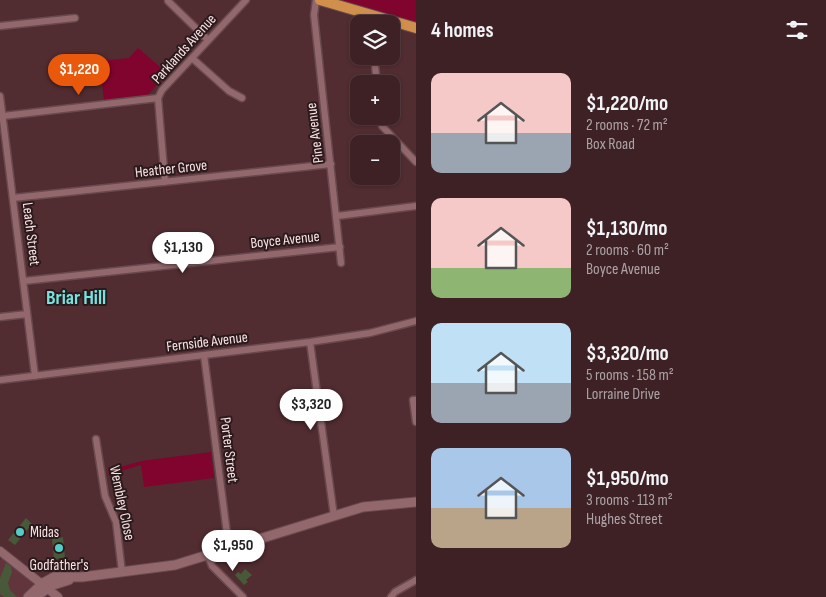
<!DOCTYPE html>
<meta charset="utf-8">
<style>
:root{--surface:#3d2125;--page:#482e32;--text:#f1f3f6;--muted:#ada3a7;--line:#563e42;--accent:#ea580c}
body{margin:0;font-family:"Sofia Sans Condensed",sans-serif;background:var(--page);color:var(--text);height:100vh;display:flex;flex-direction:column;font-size:19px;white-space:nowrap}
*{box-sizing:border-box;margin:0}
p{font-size:16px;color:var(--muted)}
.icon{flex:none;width:28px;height:28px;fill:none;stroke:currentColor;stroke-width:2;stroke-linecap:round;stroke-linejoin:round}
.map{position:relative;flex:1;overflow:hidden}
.panel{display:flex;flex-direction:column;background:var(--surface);width:410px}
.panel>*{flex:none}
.tools{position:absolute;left:350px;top:15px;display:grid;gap:10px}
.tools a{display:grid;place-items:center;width:50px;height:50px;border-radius:10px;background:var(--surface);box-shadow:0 1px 4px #0004,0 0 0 1px var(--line);font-size:25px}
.price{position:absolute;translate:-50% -42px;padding:0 11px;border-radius:18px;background:#fff;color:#222;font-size:16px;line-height:32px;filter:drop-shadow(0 1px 2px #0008)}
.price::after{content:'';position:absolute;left:50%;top:30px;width:15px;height:11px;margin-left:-8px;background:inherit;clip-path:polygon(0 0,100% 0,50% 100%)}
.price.current{background:var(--accent);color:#fff}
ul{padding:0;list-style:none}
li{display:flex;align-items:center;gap:15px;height:125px;padding:0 15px}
li span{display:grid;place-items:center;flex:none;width:140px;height:100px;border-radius:10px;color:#555}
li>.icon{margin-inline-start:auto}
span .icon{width:60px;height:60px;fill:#fffc;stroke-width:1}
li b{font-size:21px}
h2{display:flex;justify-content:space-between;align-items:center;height:60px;padding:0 15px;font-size:21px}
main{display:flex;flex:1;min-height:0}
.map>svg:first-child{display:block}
</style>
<main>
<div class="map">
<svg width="416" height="597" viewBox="0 0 416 597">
<rect width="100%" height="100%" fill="#512c31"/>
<path fill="#61353b" d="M2,556L33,582L34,586L25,597H0V561Z"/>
<path fill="#80042e" d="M334,0H416V23L342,3Z
M138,48L167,73L148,95L104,100L99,61L129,58Z
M211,452L214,478L144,487L141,465L111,474L109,477L108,469L110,470L141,461Z"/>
<path fill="#485939" d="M26,518L32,524L15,545L8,540Z
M59,535L60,538L63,537L65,558L54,559L52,539L53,536Z
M6,563L11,567L12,572L8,583L10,590L17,597H4L0,594V578Z
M245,569L252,575L246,580L248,582L244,585L235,575L238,572L241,574Z"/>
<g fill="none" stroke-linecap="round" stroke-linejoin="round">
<g stroke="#68494e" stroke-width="9">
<path id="minor" d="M316,0L314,15L341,263
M168,1L207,39
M371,24L372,16
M0,26L75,18
M374,56L377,84
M192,58L229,91L242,98
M0,96L35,376
M3,116L158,98
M381,116L382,126L416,162
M165,182L158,98L162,90L246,0
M13,198L331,164
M337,216L416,206
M24,281L340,247
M0,317L27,314
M310,342L334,516
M204,355L229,549
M0,380L310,342L370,333L416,321
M416,400H413L416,422
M96,439L105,496L116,522L122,572
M208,556L212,566L243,597
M391,597L395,592L416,580"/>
</g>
<g stroke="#68494e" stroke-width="10">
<path id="tertiary" d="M0,551L58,597"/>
</g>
<g stroke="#68494e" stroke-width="11">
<path id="secondary" d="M38,595L53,585L69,580
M28,597L43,583L54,577H82L175,565L363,507L416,502"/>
</g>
<g stroke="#68494e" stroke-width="12">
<path id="primary" d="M320,0L416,28"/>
</g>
<use href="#minor" stroke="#92686d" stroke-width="6"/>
<use href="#tertiary" stroke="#92686d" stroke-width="8"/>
<use href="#secondary" stroke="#92686d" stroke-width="9"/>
<use href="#primary" stroke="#d0904c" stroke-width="10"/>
</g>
<g fill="#54cdc8" stroke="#2b1a1c" stroke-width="2">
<circle cx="20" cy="532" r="5"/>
<circle cx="59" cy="548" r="5"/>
</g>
<g text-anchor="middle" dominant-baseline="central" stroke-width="4" stroke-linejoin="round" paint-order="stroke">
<g font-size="15" fill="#fbe3e5" stroke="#2b1a1c">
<text transform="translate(184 49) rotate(-48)">Parklands Avenue</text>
<text transform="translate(315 133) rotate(-97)">Pine Avenue</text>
<text transform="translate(171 169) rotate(-6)">Heather Grove</text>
<text transform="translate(31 234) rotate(83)">Leach Street</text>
<text transform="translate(285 240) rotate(-6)">Boyce Avenue</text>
<text transform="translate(207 342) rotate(-7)">Fernside Avenue</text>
<text transform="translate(229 450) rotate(83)">Porter Street</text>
<text transform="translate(122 503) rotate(78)">Wembley Close</text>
</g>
<g font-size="15" fill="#fbe3e5" stroke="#2b1a1c" text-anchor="start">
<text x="30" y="532">Midas</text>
<text x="59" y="565" text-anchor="middle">Godfather's</text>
</g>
<g font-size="20" font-weight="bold" fill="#78e3de" stroke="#2b1a1c">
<text x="76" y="298">Briar Hill</text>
</g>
</g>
</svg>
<div class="tools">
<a><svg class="icon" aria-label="layers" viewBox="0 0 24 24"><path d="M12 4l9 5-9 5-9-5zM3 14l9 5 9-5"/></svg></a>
<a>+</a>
<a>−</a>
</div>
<b class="price current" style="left:79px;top:96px">$1,220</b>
<b class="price" style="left:183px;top:274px">$1,130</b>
<b class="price" style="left:311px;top:431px">$3,320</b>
<b class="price" style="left:233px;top:572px">$1,950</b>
</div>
<section class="panel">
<h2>4 homes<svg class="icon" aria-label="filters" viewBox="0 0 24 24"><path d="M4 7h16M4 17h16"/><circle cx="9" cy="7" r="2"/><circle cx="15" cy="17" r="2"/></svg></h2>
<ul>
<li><span style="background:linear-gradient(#f6c9c9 60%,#9aa5b1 0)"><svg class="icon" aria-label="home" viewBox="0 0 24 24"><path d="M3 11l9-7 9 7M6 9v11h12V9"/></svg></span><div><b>$1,220/mo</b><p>2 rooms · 72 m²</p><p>Box Road</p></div></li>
<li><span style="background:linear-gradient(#f6c9c9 70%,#8fb573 0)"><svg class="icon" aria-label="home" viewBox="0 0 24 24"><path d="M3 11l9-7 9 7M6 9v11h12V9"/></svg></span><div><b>$1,130/mo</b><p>2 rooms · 60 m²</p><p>Boyce Avenue</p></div></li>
<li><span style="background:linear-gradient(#bfe0f5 60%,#9aa5b1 0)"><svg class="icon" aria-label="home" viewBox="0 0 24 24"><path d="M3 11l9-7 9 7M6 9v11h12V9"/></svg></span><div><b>$3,320/mo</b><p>5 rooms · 158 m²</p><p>Lorraine Drive</p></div></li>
<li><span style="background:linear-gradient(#a9c7e8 60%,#b9a48a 0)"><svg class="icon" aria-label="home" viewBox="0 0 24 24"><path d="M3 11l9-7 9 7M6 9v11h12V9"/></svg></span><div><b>$1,950/mo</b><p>3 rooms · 113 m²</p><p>Hughes Street</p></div></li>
</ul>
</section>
</main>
